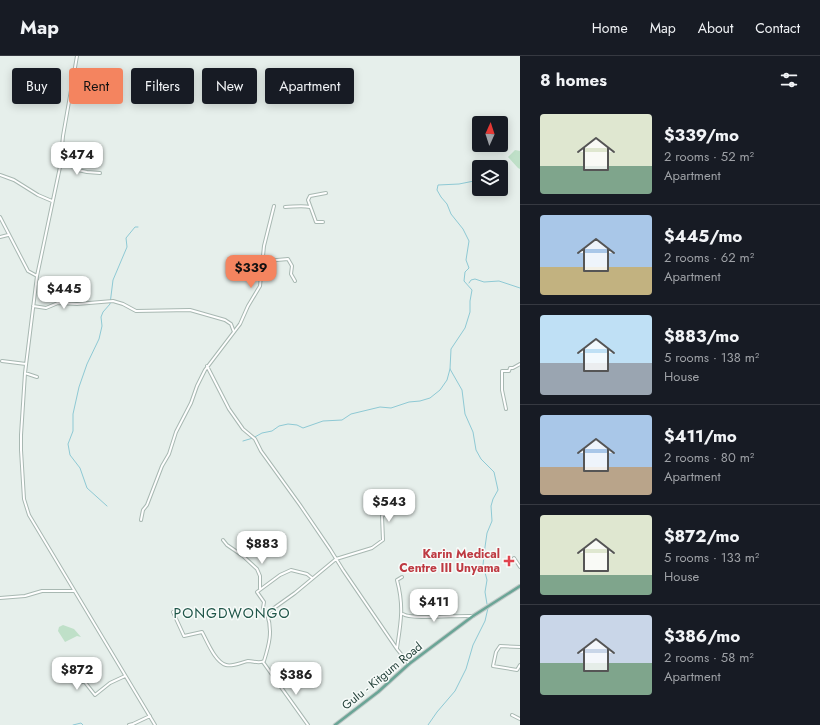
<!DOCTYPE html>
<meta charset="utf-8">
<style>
:root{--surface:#171b24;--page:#20242c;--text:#f1f3f6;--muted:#9ea1a6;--line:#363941;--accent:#f4845f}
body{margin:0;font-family:Jost,sans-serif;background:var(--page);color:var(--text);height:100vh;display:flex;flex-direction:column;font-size:15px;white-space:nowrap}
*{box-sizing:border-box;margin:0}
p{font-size:13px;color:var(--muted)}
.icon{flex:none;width:22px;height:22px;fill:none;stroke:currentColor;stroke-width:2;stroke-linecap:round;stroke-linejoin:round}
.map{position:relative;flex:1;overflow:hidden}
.side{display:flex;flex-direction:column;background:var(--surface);width:300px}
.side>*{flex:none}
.guide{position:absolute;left:12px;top:12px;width:380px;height:36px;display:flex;gap:8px}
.needle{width:26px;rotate:3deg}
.tools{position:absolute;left:472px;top:60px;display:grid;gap:8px}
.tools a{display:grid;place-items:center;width:36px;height:36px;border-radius:4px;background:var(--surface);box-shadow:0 2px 10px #0003;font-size:20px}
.price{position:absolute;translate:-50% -34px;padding:0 9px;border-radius:8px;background:#fff;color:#222;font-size:13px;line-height:26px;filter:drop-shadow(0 1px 2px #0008)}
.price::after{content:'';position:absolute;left:50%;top:24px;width:12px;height:9px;margin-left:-6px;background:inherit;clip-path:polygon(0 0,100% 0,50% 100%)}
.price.active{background:var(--accent);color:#111}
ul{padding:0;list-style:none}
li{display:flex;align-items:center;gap:12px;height:100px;padding:0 20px}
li+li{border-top:1px solid var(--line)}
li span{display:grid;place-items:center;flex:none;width:112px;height:80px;border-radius:4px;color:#555}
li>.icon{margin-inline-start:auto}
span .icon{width:48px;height:48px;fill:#fffc;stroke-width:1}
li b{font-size:17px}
h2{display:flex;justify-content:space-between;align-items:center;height:48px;padding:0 20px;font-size:17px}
.chip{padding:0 14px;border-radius:4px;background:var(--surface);box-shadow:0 2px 10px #0003;font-size:14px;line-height:36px}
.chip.active{background:var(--accent);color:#111}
header{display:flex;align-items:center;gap:24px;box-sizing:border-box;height:56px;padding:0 20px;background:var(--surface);border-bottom:1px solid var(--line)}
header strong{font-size:19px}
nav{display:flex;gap:22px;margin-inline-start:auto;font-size:14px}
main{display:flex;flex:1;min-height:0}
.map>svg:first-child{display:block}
</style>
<header>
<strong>Map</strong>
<nav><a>Home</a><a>Map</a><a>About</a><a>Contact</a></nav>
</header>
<main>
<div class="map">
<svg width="520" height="669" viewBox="0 0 520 669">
<rect width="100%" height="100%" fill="#e6efeb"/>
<path fill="#bfe0c8" d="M515,94L520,95V113L518,112L508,101Z
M63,569L74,573L81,581L77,580L65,586L58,575L59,571Z"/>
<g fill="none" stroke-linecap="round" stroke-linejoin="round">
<path stroke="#8ec9d4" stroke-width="1" d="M474,125L459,128L438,129L437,134L441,141L447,148L451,158L463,173L469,185L466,204L469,212L465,216L464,225L472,234L470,245V256L465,272L451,293L450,313L462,334L465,358L473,376L476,394L481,403L494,416L498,434L493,443L491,450L492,465L487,477L485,491L483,509L487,524L485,536L487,548
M469,227L471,224L475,223L484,226L499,225L520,232
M243,385L253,382L262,377L272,375L279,370L288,368L297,369L303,372L323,365L342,364L351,358L380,351L391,352L409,346L420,345L430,342L440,334L447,324L450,313
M107,450L87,432L80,412L70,399L68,388L73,375V358L79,331L87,308L99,283L102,270L101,261L103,256L110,248L113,224L127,191L126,182L135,171H138
M73,669L81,667L83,669
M428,669L437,656L455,635L466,613L473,589L485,565L488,552"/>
<g stroke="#a8b8b2" stroke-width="4">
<path id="minor" d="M77,0L63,80L60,111L37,220L25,317L21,379V394L24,443L29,459L155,669
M61,103L78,114L87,116L100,117
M0,119L14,124L38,139L52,145
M285,151C293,151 301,149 310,151
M0,161L28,215L37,220
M323,166H316L308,144L310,140L326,137
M0,181L8,179
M264,210L266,205L288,203L292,210L291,218L295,225
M33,250L46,252L58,247L77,248L113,245L123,248L136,255L190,254L225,264L231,268L234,276
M2,305L26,308
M207,310L229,353L243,373L255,383L261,395L300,449L330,493L343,514L397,593L409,608
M25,317L37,321
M506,353L502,334V315H509L510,312H513L520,308
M141,464L143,454L147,449L162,410L169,398L176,376L191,347L197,330L205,314L240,268L248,250L260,230L264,190L274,150
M223,484L227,489L243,500L257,513L260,520V533
M514,502L520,511
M336,503L372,492L383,484L382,460L385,458V454L371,456L370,447
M0,542L25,540L42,535H74
M173,556L184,580L202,576C207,585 215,606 226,609C233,611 242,606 248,605C254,605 259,608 264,605C269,589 273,575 267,558V557L295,537L336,503
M267,558L263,552L264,546L257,536L280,519L291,514L307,518L312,522
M403,558C410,564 460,559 473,560
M520,591L500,590L496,596L493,610L517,614L520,609
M397,592C401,566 404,550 397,524L402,521
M263,606L308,669
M74,625L77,628L84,625L95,639L110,627L125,620
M512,659L520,663
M129,669L133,668L150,660"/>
</g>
<g stroke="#c2cac8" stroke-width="4.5">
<path id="major" d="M335,669L378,636L409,608L473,560L520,530"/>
</g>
<use href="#minor" stroke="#fff" stroke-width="2"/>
<use href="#major" stroke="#6aa596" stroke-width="2.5"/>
</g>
<path fill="#e0444e" stroke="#f7fbf9" stroke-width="1.5" d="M507 499h4v4h4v4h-4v4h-4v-4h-4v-4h4z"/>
<g text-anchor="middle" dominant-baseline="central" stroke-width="3" stroke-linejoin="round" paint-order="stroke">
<g font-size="12" font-weight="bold" fill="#be3a42" stroke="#f7fbf9" text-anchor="end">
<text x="500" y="498">Karin Medical<tspan x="500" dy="14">Centre III Unyama</tspan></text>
</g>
<g font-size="12" fill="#24423a" stroke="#f7fbf9">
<text transform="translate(382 620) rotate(-39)">Gulu - Kitgum Road</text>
</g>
<g font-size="14" letter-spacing="1" fill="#1f5548" stroke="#f7fbf9">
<text x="232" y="557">PONGDWONGO</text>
</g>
</g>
</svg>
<div class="tools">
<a><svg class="needle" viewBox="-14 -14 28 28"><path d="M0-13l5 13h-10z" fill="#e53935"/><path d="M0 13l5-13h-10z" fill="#9ea1a6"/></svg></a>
<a><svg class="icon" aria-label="layers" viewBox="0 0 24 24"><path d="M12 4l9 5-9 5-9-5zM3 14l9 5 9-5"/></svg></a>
</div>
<b class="price" style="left:77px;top:120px">$474</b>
<b class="price active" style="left:251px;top:233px">$339</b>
<b class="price" style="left:64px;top:254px">$445</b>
<b class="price" style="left:389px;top:467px">$543</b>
<b class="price" style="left:262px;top:509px">$883</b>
<b class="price" style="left:434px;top:567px">$411</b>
<b class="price" style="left:77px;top:635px">$872</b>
<b class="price" style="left:296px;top:640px">$386</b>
<div class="guide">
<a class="chip">Buy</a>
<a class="chip active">Rent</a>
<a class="chip">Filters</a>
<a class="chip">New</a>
<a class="chip">Apartment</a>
</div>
</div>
<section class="side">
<h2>8 homes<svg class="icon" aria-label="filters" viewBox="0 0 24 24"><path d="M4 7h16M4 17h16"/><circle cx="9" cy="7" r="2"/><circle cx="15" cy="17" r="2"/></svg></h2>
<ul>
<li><span style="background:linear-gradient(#dfe7d0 65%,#7fa58c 0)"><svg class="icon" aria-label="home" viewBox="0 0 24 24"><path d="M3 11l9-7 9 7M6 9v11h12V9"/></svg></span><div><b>$339/mo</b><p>2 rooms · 52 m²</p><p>Apartment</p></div></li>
<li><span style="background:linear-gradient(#a9c7e8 65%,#c2b280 0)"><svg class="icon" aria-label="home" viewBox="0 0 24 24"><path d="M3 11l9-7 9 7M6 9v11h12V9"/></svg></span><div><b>$445/mo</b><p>2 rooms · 62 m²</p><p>Apartment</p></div></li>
<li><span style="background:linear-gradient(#bfe0f5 60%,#9aa5b1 0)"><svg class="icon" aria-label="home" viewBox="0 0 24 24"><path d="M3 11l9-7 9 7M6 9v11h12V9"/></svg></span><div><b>$883/mo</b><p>5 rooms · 138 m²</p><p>House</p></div></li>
<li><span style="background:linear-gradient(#a9c7e8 65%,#b9a48a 0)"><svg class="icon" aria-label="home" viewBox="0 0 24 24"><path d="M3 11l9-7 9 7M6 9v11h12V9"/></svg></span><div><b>$411/mo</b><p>2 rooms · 80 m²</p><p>Apartment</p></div></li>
<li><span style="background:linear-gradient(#dfe7d0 75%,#7fa58c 0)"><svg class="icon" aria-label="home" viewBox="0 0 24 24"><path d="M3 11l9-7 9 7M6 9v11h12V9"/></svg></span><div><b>$872/mo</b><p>5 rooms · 133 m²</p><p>House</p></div></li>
<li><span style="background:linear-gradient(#c9d6e8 60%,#7fa58c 0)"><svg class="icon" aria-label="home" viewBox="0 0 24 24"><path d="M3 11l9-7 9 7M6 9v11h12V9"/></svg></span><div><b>$386/mo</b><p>2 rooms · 58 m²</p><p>Apartment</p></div></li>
</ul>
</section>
</main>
